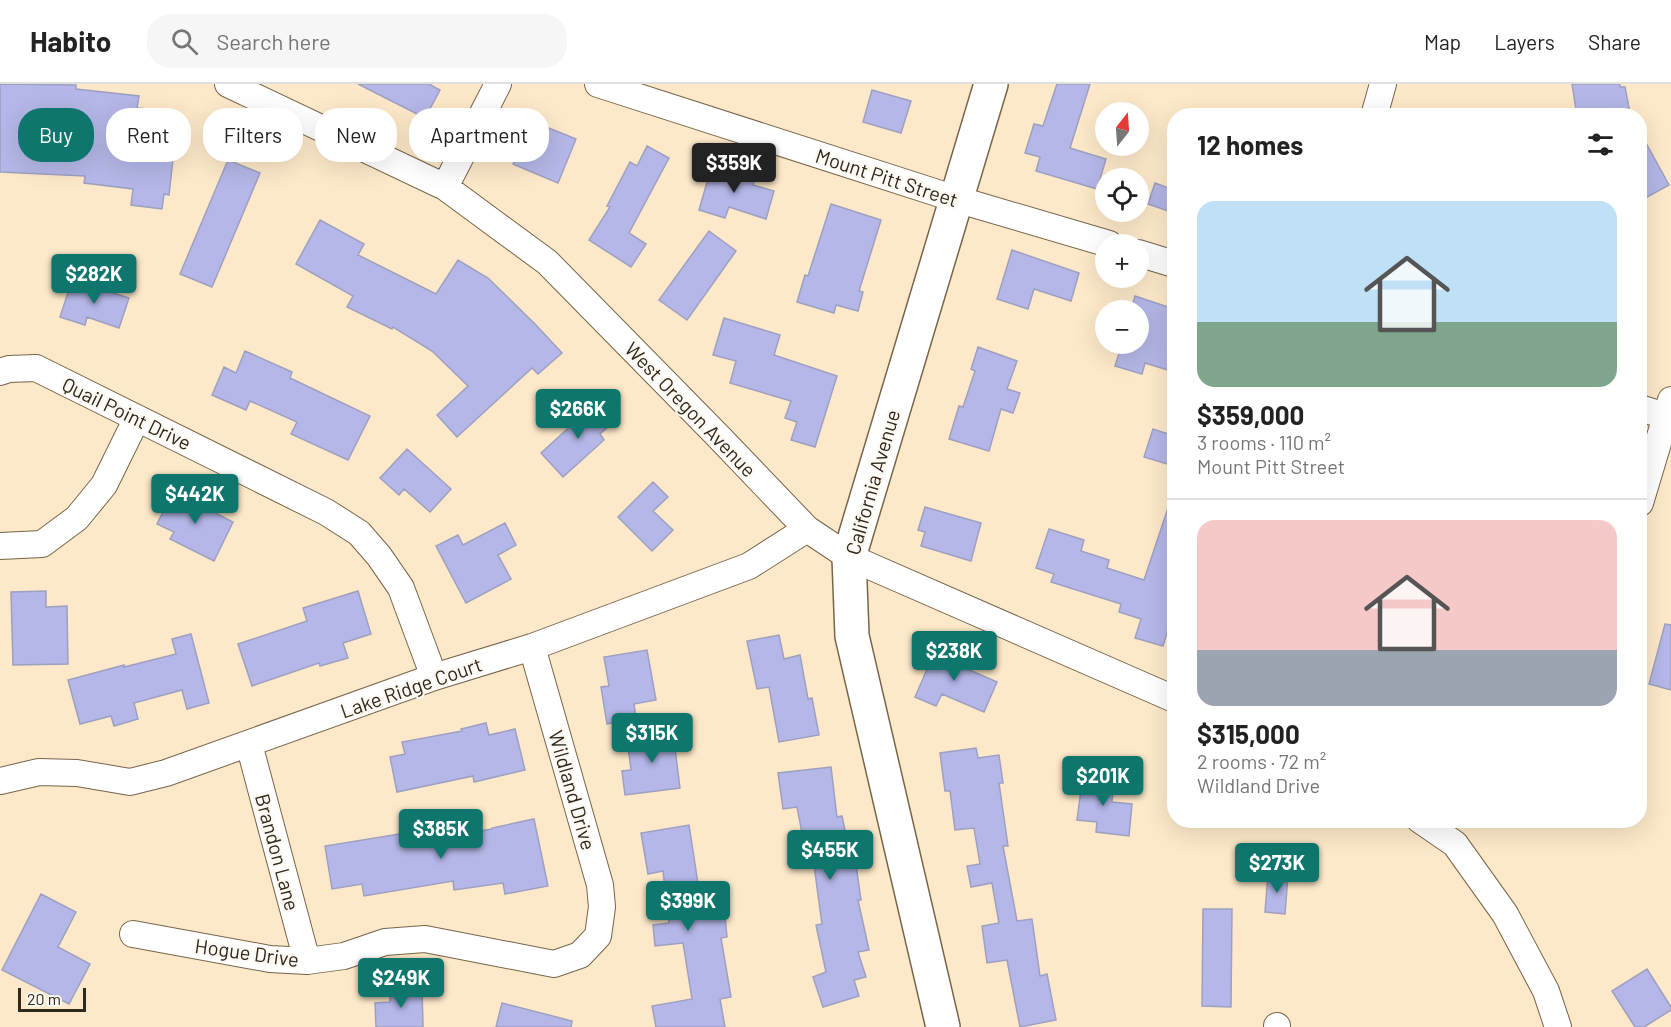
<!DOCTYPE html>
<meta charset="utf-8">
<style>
:root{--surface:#fff;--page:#f6f6f6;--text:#222;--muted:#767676;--line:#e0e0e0;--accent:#0f766e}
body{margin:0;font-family:Barlow,sans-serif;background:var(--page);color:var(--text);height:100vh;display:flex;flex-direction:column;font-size:22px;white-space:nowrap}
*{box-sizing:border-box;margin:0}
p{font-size:20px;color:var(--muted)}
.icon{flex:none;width:33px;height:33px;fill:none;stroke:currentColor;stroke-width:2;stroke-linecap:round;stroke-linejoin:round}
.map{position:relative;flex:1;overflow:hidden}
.drawer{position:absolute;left:1167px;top:24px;width:480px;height:720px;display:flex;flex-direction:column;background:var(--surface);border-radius:24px;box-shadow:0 6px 24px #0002}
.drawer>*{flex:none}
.guide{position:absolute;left:18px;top:24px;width:570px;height:54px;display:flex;gap:12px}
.needle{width:39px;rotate:17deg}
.buttons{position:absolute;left:1095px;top:18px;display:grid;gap:12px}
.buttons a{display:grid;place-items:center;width:54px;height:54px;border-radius:50%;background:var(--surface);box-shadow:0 6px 24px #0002;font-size:30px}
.scale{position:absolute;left:18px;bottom:15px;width:68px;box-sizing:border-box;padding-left:6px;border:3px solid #2f281c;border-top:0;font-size:16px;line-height:21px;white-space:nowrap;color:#2f281c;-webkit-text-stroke:4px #fdf9f2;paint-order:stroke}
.price{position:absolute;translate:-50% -51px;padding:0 14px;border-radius:6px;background:var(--accent);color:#fff;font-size:20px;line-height:39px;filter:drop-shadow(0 2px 3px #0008)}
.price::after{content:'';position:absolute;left:50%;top:36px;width:18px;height:14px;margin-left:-9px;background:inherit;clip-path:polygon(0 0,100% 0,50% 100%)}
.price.selected{background:#222;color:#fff}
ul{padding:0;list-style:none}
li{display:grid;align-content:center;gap:12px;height:318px;padding:0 30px}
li+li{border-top:2px solid var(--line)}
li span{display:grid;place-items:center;height:186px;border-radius:18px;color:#555}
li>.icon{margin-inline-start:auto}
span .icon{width:108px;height:108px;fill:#fffc;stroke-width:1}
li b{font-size:26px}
h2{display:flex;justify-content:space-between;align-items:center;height:72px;padding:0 30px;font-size:26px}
.pill{padding:0 21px;border-radius:24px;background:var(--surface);box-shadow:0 6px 24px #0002;font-size:21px;line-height:54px}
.pill.selected{background:var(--accent);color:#fff}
header{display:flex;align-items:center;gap:36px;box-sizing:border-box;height:84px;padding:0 30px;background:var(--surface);border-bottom:2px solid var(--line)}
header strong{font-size:28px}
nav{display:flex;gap:33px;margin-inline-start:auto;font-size:21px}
.search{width:420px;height:54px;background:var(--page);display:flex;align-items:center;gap:15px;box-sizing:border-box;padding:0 21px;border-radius:24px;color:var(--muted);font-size:22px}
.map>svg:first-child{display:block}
</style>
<header>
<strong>Habito</strong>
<div class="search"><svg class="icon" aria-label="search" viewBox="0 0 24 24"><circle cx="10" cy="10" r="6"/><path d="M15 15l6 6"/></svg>Search here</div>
<nav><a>Map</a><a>Layers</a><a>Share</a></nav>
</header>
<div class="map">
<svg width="1671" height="943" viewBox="0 0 1671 943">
<rect width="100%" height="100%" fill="#fde9c9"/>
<path fill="#b4b7e7" stroke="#9da0c0" stroke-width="1.5" d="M0,0L76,1V5L139,12L137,24L170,27L167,47L176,48L169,111L164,110L162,125L131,121L133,105L84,99L85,92L0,88Z
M358,0H429L440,6L425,34Z
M1057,0H1090L1070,64L1106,75L1097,105L1036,87L1040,73L1025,69L1034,40L1043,42Z
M1572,0H1620V3H1625L1630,29L1615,32H1577Z
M872,6L911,17L901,49L863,38Z
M531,37L576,55L558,99L513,80Z
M1640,48L1669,101L1640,117Z
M647,62L669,74L629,149L646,160L631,183L589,156L610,123L607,122L630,78L637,82Z
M228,76L260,89L212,203L180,190Z
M712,81L755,94L753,101L774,107L766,135L729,123L725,134L699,126Z
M1155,99L1174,106V129L1148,120Z
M831,120L881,136L859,207L863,208L858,227L836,221L834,229L797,218L805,191L808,192Z
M320,136L364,160L358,171L436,210L458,176L488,194L535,240L562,269L538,290L532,284L457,353L437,331L468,302L432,267L393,243L392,245L347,223L353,212L296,180Z
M709,147L736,167L687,236L659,216Z
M1012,166L1079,189L1071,217L1034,205L1028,225L997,215Z
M72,196L129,214L119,244L87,233L85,241L60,233Z
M1135,212L1174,225V288L1145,279L1142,290L1115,282L1122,260H1138V226H1131Z
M724,234L780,251L774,271L837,292L815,363L791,356L797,338L785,334L791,317L730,299L736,277L713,271Z
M978,263L1017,277L1007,305L1020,309L1013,329L1001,325L989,367L949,355L959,322L963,323L975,287L971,285Z
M245,267L292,288L290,294L370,332L348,376L291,350L297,338L250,317L246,326L212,311L224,283L236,289Z
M597,318L615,337L600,350L604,356L563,393L541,369Z
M1153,345L1174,352V382L1144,373Z
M407,365L451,405L430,428L404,405L399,411L380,394Z
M653,398L668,413L653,427L673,446L652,467L618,433Z
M175,404L204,418L202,422L233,438L214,477L170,455L174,448L157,440Z
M1171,415H1174V526L1163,562L1135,554L1141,535L1119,528L1121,520L1051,498L1054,490L1036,484L1049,445L1084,456L1081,467L1109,476L1107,484L1144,496Z
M925,423L981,439L971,477L921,462L925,448L918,446Z
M505,439L516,461L498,471L511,495L466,519L436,462L458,451L463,461Z
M46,507V523L67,522L68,580L13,581L11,508Z
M358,507L371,550L343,559L348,574L320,582L319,579L252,602L238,560L307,537L303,524Z
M1665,540L1671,541V606L1649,600Z
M191,550L209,619L187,625L182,606L134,619L138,635L114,642L111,632L80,640L68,596L124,581V583L176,570L172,555Z
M779,551L784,575L800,571L808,615L812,614L819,651L779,658L769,603L757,605L747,557Z
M938,560L963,571L958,581L997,598L984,628L942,610L936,622L915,613Z
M647,566L656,616L634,620L636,635L607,640L601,603L609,602L604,573Z
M486,639L489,651L515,645L525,686L474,698L473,692L397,708L390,673L405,670L402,658L462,647L461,645Z
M673,648L680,704L625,711L622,687L631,686L627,654Z
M976,664L978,674L999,671L1003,699H999L1008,762H1003L1017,837L1032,835L1040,892L1047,890L1056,936L1020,943L1007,876L987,879L982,842L999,839L992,799L971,803L967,782L980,780L974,744L955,746L950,707H945L940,669Z
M831,683L837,733L842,732L852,781H856L861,816H858L869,866L858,868L866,893L854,896L859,912L823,923L813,893L826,888L816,841L822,840L813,774L807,775L797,723L783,725L778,689Z
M1083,691L1114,695L1112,718L1132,720L1129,752L1096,748L1097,738L1077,736Z
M534,735L548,802L505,810L503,799L454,806L453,797L364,812L362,800L332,805L325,762L448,742L449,752L492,745V744Z
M689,741L699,806L704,805L708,834L725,832L727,853L721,854L731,913L720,915L725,943H656L652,922L692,915L683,859L655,862L653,841L669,839L663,787L648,790L641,749Z
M1268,790L1288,791L1285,830L1265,828Z
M41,810L76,828L58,863L90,880L69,920L2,886Z
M1203,825H1232L1231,923L1202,922Z
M1647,885L1671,923V926L1644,943H1635L1612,907Z
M390,904H422L423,943H376L375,919L390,918Z
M502,919L572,937L571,943H496Z"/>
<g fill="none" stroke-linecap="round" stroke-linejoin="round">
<g stroke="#776549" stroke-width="28">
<path id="street" d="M228,0L445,103L547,178L717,351L807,445L849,473L1174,615
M598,0L956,115L1109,160
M1374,32L1383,0
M445,103L498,0
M1138,169L1174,180
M0,288L9,285L36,284L326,428L359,449L379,472L401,504L434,593
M1640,324L1671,334
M1640,419L1671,316
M0,462L42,460L77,434L104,401L137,334
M249,660L307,877
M0,697L39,688L77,689L130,698L166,689L434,593L532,563L749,482L807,445
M1420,736L1455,760L1505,830L1546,907L1558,943
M133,850L270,875L307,877L344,872L385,858L425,855L554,880L580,871L598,852L602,823L600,801L532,563
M1277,942V943"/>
</g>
<g stroke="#776549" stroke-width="36">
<path id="secondary" d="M943,943L852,552L849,473L991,0"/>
</g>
<use href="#street" stroke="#fff" stroke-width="26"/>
<use href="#secondary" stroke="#fff" stroke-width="33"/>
</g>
<g text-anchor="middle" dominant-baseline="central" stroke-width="4.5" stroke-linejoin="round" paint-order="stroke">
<g font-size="20" fill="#2f281c" stroke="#fdf9f2">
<text transform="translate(887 93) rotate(18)">Mount Pitt Street</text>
<text transform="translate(691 325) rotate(46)">West Oregon Avenue</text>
<text transform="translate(127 329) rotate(26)">Quail Point Drive</text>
<text transform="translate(872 398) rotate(-74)">California Avenue</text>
<text transform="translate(411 603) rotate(-19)">Lake Ridge Court</text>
<text transform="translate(573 706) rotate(74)">Wildland Drive</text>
<text transform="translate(278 768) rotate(75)">Brandon Lane</text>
<text transform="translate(247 868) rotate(8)">Hogue Drive</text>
</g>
</g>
</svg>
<div class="buttons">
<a><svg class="needle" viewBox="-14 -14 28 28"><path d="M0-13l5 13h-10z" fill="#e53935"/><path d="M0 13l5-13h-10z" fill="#767676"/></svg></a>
<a><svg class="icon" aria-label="locate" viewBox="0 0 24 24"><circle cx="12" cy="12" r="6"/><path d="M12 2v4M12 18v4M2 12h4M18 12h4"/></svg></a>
<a>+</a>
<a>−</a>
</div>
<div class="scale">20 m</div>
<b class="price selected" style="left:734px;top:110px">$359K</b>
<b class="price" style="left:94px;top:221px">$282K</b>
<b class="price" style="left:578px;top:356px">$266K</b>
<b class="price" style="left:195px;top:441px">$442K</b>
<b class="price" style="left:954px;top:598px">$238K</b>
<b class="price" style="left:652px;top:680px">$315K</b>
<b class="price" style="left:1103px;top:723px">$201K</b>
<b class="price" style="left:441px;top:776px">$385K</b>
<b class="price" style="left:830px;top:797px">$455K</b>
<b class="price" style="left:1277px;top:810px">$273K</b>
<b class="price" style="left:688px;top:848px">$399K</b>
<b class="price" style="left:401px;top:925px">$249K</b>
<div class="guide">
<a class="pill selected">Buy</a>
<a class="pill">Rent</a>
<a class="pill">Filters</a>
<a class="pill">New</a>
<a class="pill">Apartment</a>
</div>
<section class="drawer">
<h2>12 homes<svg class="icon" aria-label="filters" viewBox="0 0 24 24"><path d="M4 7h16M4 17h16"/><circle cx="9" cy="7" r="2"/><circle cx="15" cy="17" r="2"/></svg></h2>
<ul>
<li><span style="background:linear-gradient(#bfe0f5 65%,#7fa58c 0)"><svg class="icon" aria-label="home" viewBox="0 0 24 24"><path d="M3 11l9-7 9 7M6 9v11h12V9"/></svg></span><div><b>$359,000</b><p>3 rooms · 110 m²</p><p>Mount Pitt Street</p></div></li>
<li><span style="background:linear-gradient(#f6c9c9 70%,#9aa5b1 0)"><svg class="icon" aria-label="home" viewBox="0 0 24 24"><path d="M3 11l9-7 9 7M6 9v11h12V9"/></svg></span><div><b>$315,000</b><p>2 rooms · 72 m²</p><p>Wildland Drive</p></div></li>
</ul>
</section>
</div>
